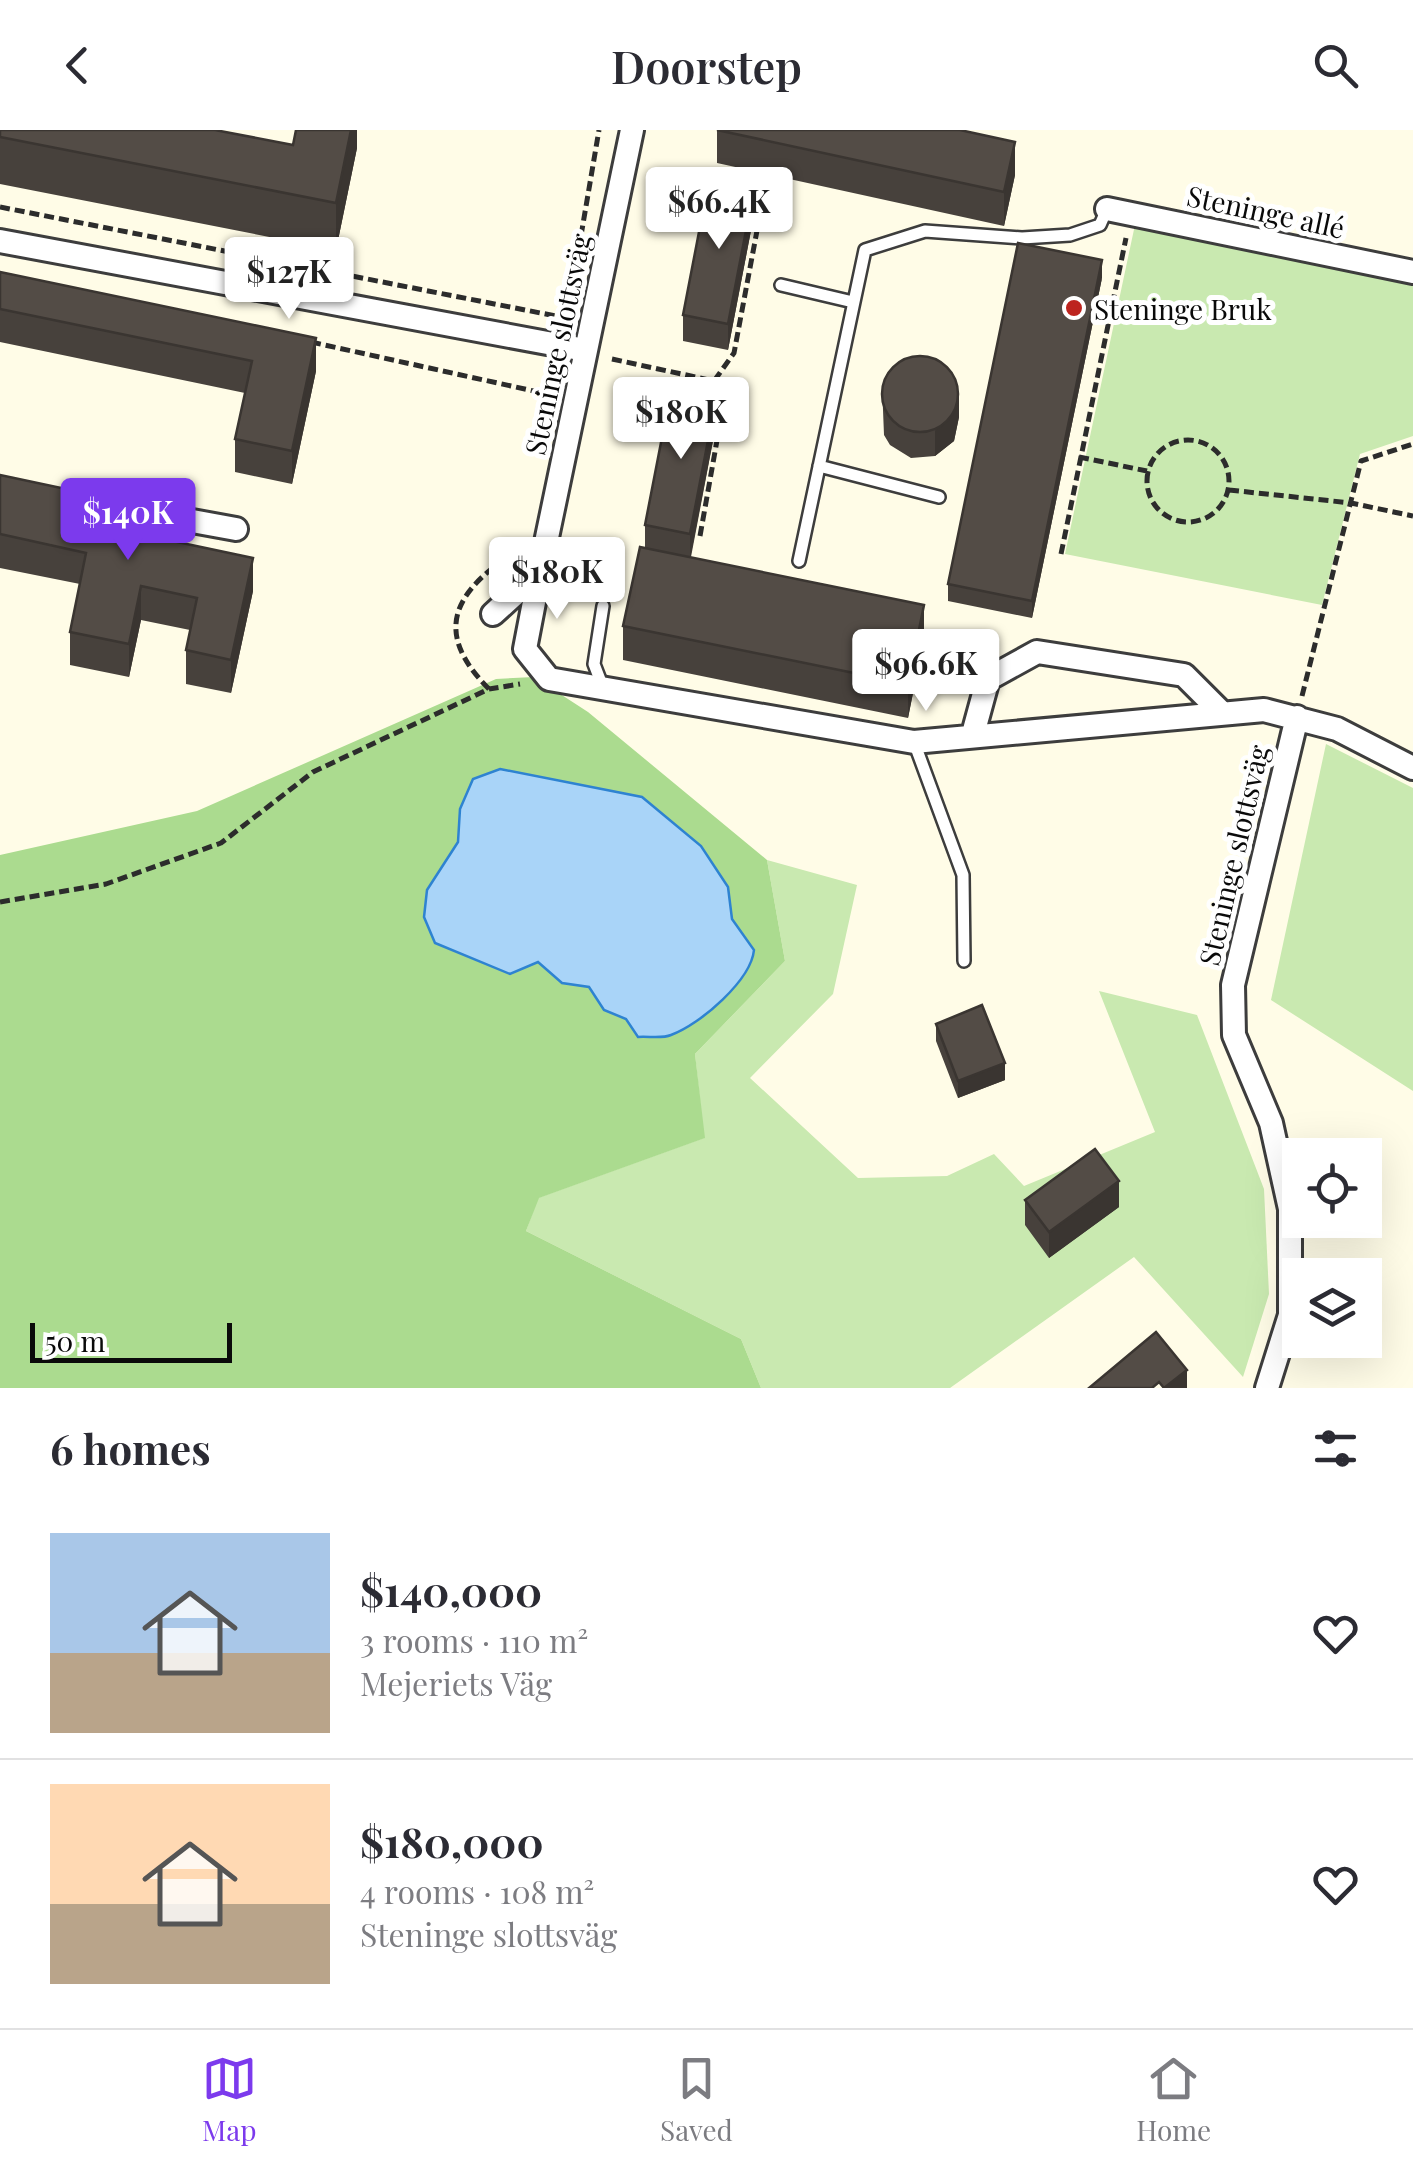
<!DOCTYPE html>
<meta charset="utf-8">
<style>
:root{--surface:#fff;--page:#f2f2f3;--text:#2b2b33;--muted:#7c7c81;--line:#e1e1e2;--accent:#7c3aed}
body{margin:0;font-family:"Playfair Display",serif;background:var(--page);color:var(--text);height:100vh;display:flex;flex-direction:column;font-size:38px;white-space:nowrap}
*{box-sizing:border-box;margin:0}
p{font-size:32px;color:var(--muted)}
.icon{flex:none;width:55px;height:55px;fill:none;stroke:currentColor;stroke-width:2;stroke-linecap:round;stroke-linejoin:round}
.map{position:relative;height:1258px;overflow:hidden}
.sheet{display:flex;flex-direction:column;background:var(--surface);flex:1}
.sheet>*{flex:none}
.controls{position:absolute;left:1282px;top:1008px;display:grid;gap:20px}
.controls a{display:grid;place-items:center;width:100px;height:100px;border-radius:0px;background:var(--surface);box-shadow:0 10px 40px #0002;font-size:50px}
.scale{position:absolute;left:30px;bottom:25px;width:202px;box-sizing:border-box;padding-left:10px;border:5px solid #0a0a0a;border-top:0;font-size:28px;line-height:35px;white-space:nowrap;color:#0a0a0a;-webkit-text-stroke:8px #fff;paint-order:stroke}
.price{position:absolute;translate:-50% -85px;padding:0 22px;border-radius:10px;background:#fff;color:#222;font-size:32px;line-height:65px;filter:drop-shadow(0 2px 5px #0008)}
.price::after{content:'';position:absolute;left:50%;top:60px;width:30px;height:22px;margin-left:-15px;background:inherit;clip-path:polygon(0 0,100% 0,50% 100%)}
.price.on{background:var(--accent);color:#fff}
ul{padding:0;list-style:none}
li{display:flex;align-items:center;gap:30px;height:250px;padding:0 50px}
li+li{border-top:2px solid var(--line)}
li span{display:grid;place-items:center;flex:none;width:280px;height:200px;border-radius:0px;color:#555}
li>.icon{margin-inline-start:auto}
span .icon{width:120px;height:120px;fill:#fffc;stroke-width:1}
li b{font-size:42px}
h2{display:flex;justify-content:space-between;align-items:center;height:120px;padding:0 50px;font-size:42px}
header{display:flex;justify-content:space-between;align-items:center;height:130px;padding:0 50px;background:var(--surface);font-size:45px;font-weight:600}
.tabs{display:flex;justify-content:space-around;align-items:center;height:140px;border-top:2px solid var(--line);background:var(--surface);font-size:28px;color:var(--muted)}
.tabs a{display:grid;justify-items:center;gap:5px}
.tabs .on{color:var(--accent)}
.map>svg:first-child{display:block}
</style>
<header><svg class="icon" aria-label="back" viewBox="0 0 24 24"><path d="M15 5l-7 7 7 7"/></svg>Doorstep<svg class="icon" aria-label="search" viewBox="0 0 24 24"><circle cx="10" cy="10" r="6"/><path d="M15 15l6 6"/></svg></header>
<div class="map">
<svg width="1413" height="1258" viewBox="0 0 1413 1258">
<rect width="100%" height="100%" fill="#fffce7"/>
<path fill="#c9e9b0" d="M1136,90L1413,153V306L1360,324L1322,475L1065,424Z
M1326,614L1413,658V961L1271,870Z
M767,730L857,755L833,864L750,948L858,1048L947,1046L994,1024L1024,1056L1155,1002L1099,861L1197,885L1264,1059L1269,1164L1243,1247L1134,1127L950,1258H761L741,1209L526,1101L538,1068L704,1008L695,924L785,831Z"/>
<path fill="#abdb8f" d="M534,547L588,582L767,730L785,831L695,924L705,1008L539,1068L526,1101L741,1209L761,1258H0V725L197,681L496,549Z"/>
<path fill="#a9d4f8" stroke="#2e83d1" stroke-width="2.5" d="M500,639L642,667L701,716L728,757L732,789L754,820C751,850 701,894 671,905C662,909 648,906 638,907L626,889L604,880L589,857L562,853L538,832L510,844L435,813L424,787L427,760L458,712L460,679L473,649Z"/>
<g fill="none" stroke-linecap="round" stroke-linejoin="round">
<g stroke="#3d3d3d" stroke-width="16">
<path id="lane" d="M781,155L853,172
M819,336L939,367
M799,431L865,120L925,101L1022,108L1070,105L1100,95L1107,79
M603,476L594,534L604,560
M914,612L963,745L964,831"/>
</g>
<g stroke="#3d3d3d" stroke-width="28">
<path id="street" d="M1107,79L1413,142
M0,111L585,220
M126,379L236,399
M540,441L525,519L549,549L914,612L1264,580L1337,599L1413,638
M493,484L540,441L632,0
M973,604L988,549L1037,522L1184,545L1221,582
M1267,1258L1290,1185V1079L1271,993L1234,905L1233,855L1297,587"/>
</g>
<path stroke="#2c2c2c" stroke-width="5" stroke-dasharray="10 5" stroke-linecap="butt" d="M0,77L566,188
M576,135L599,0
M311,212L552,265
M612,229L714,251L734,223L759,90
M1147 351a41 41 0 1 1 82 0a41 41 0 1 1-82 0Z
M1079,327L1147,341
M1229,360L1351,373L1413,386
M700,406L721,288L714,251
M1061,424L1126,108
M489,559C428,498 459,458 519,419
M1302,566L1361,331L1413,314
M0,772L106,754L221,713L313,642L489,559L520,554"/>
<use href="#lane" stroke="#fff" stroke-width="11"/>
<use href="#street" stroke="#fff" stroke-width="22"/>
</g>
<path fill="#47413c" d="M0,0L293,15L357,0V18L336,120L0,54Z
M717,0L1015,45L1004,96L717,33Z
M754,85L728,220L683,211V185Z
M0,142L316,241L292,354L235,342V309L245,263L0,212Z
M1102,148L1032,488L948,471V454Z
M882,255L959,287L954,311L935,326L911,328L890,315L884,305Z
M716,295L691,427L924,508L908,588L623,530V496L645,418V395Z
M0,345L155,407L253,461L231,563L186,554V520L190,500L141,490L129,547L70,535V502L80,454L0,438Z
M936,894L1005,950L958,968L936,911Z
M1025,1070L1119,1077L1049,1128L1025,1095Z"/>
<path fill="#3a3531" d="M351,0H357V18L336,120V73Z
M1015,12V45L1004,96V62Z
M754,59V85L728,220V194Z
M1102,130V148L1032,488V471Z
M316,208V241L292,354V321Z
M959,261V287L954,311L935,326V301Z
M716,269V295L690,429V404Z
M155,378V411L149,406Z
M253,428V461L231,563V530Z
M141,456V490L129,547V514Z
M924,475V508L908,588V554Z
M1005,933V950L958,968V951Z
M1119,1051V1077L1049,1128V1102Z
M1187,1240V1258H1164Z"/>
<path fill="#534c46" stroke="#3a3531" stroke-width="2.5" d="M0,0H215L293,15L296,0H351L336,73L0,7Z
M717,0H960L1015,12L1004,62Z
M709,50L754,59L728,194L683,185Z
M1018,113L1102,130L1032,471L948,454Z
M0,142L316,208L292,321L235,309L252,231L0,179Z
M882 264a38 38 0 1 1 76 0a38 38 0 1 1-76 0Z
M671,261L716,269L690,404L645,395Z
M0,345L155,378L149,406L253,428L231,530L186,520L197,468L141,456L129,514L70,502L86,423L0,404Z
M640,417L924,475L908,554L623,496Z
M982,875L1005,933L958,951L936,894Z
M1095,1019L1119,1051L1049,1102L1025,1070Z
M1156,1202L1187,1240L1164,1258L1159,1252L1152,1258H1089Z"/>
<circle fill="#bd241f" stroke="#fff" stroke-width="4" cx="1074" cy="178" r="10"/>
<g text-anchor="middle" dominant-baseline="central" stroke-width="10" stroke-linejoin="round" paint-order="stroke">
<g font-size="28" fill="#0a0a0a" stroke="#fff">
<text transform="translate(1266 81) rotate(12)">Steninge allé</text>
<text transform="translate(557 214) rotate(-78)">Steninge slottsväg</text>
<text transform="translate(1233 725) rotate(-77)">Steninge slottsväg</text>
</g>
<g font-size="28" fill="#0a0a0a" stroke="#fff" text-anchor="start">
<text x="1094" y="178">Steninge Bruk</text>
</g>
</g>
</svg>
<div class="controls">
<a><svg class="icon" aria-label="locate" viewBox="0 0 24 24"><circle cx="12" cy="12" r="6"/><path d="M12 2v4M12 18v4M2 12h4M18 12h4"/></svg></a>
<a><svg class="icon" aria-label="layers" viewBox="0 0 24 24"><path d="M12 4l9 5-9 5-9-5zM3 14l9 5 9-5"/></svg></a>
</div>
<div class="scale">50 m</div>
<b class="price" style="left:719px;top:122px">$66.4K</b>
<b class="price" style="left:289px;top:192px">$127K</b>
<b class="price" style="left:681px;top:332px">$180K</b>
<b class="price on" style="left:128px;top:433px">$140K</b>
<b class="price" style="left:557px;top:492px">$180K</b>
<b class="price" style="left:926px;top:584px">$96.6K</b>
</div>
<section class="sheet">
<h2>6 homes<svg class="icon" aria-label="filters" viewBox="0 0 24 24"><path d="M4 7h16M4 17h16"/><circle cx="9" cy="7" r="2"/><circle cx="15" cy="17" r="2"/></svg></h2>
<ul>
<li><span style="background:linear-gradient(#a9c7e8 60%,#b9a48a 0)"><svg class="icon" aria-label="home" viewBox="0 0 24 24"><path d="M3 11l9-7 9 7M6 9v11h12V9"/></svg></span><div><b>$140,000</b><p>3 rooms · 110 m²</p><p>Mejeriets Väg</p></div><svg class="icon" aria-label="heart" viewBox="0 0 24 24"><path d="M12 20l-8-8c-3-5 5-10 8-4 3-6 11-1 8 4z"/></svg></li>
<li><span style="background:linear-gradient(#ffd9b3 60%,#b9a48a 0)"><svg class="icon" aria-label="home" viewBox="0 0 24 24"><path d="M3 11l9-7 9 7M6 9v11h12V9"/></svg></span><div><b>$180,000</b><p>4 rooms · 108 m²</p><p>Steninge slottsväg</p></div><svg class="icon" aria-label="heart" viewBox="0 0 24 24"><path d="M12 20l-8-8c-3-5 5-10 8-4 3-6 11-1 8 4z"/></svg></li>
</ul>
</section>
<nav class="tabs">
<a class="on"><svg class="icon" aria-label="map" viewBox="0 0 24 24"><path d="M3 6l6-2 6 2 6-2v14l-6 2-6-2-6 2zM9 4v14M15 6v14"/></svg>Map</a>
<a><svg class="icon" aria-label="saved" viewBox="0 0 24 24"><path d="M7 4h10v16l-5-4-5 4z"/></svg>Saved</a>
<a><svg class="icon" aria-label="home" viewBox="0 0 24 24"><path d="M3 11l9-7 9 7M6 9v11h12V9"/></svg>Home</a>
</nav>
